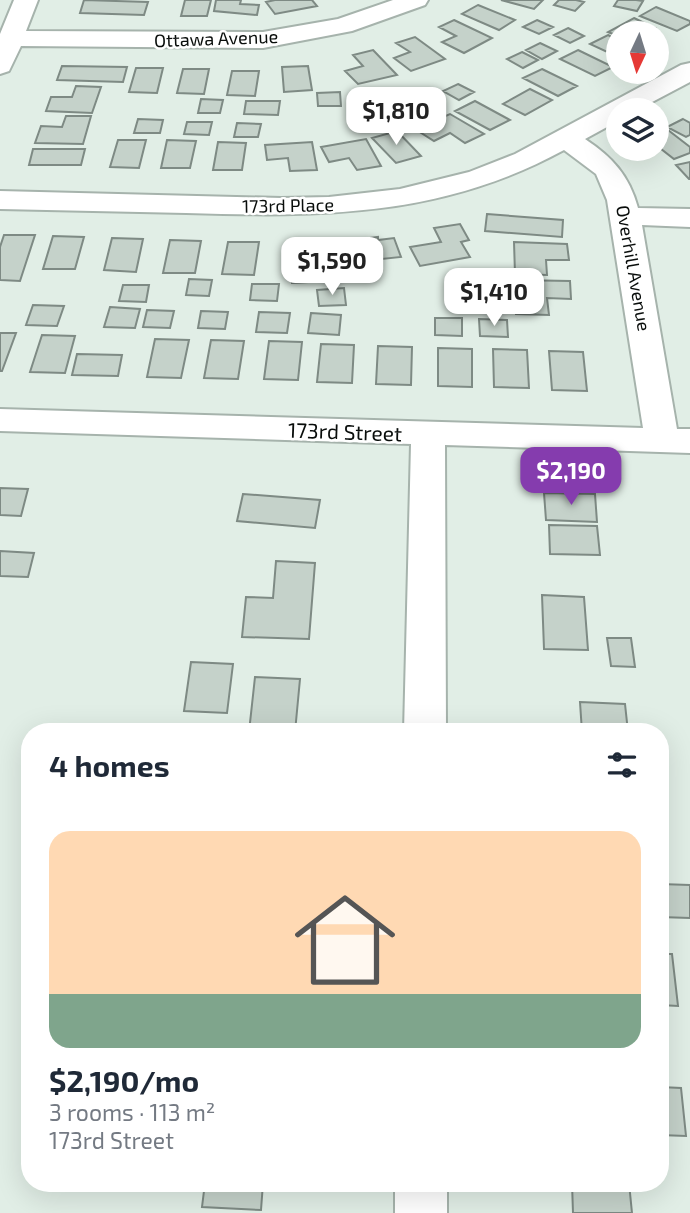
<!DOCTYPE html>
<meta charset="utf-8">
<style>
:root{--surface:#fff;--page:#f2f2f3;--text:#1f2937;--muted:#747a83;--accent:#853cae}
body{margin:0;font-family:"Exo 2",sans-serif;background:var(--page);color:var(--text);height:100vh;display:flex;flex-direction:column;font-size:26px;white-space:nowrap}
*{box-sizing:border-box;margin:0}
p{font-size:23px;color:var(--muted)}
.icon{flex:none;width:38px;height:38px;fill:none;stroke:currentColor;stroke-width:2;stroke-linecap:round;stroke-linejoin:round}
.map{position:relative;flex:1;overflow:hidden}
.drawer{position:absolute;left:21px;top:723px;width:648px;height:469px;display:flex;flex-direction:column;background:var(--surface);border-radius:28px;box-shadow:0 7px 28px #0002}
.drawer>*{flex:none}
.needle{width:46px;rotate:184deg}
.buttons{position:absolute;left:606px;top:21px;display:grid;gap:14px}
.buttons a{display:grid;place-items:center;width:63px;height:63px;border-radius:50%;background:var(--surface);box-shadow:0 7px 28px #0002;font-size:35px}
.price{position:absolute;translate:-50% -60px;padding:0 16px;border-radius:14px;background:#fff;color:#222;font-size:23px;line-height:46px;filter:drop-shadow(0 2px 4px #0008)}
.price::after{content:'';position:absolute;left:50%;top:42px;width:21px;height:16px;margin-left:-10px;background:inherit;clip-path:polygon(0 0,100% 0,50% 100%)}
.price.on{background:var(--accent);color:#fff}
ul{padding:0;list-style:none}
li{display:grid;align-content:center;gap:14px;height:371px;padding:0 28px}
li span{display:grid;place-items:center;height:217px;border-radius:21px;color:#555}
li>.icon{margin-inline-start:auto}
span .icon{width:126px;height:126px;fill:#fffc;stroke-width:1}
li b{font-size:30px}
h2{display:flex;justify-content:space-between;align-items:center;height:84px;padding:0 28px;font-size:30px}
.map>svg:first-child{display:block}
</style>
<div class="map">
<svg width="690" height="1213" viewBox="0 0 690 1213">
<rect width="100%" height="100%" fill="#e1eee6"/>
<path fill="#c5d2ca" stroke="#7e8a84" stroke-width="2" d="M84,0L148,2L144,15L80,13Z
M185,0H211L207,16H181Z
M216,0H241L240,4L259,5L257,15L214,11Z
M275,0H312L317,6L275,14L266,2Z
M501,0H543L534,9Z
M559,0H576L584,2L575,11L554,5Z
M618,0H636L643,1L637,11L614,6Z
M478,5L515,20L499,30L462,14Z
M656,7L690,21V24L677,31L640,16Z
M634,18L655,28L645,33H618V36L608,32Z
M454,20L492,38L464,53L442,42L456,36L439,27Z
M537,20L553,27L539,34L523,27Z
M568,28L584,36L570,43L554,35Z
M608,35L618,40V57L590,44Z
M415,37L445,59L411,71L394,58L410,52L396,43Z
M540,43L557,51L542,59L526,50Z
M373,50L397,75L358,84L345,71L363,66L353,55Z
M578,50L613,67L595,76L560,59Z
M522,52L538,60L523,68L507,59Z
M62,66L127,67L123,82L57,80Z
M308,66L312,90L284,92L282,67Z
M136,68H163L157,93L129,92Z
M183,69H209L204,94L177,93Z
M542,69L577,86L558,96L523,78Z
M232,71H259L255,96L227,95Z
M458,84L474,92L459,100L443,91Z
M76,86L101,87L92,113L46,111L51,97H72Z
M530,89L552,100L525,115L503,104Z
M340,92L341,106H318L317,93Z
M201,99L223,100L220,113H198Z
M246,101H280L278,115L244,114Z
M475,101L510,120L490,130L455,111Z
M380,106L396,115L379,123L364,114Z
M450,114L484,134L465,143L450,133L434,141L415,129Z
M66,116H91L83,144L35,143L41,126L62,127Z
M138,119L163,120L160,133H134Z
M683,119L690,123V135L686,137L667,127Z
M187,122H212L209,135L184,134Z
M237,123L261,124L258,137H234Z
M668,130L690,147V153L674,159L656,145V134Z
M397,131L421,156L396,163L372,138Z
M366,139L381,166L357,170L349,158L329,162L321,147Z
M118,140H146L139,168L110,167Z
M167,140L196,141L190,168H161Z
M218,142L246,143L242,170H213Z
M312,142L317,170L290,171L288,158L267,160L265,145Z
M33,149H85L81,165H29Z
M690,162V179H689L676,165Z
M487,214L563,220L562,237L485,231Z
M460,224L469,240L461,242L470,257L420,266L410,247L441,242L434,228Z
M4,235H35L20,281L0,280V247Z
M53,236L84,237L75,269H43Z
M378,237V240L394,238L401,257L353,262L346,241Z
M112,238L143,239L136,272L104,270Z
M170,240L201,241L195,273H163Z
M321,241L325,281L292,283L289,243Z
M228,242H259L254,275L222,274Z
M514,242L567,244L569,260H546L547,275L515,274Z
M189,279L212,280L209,296L186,295Z
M515,280L570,281L571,299L547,298L549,315L516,314Z
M252,284H279L277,301L250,300Z
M123,285H149L146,302L119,301Z
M344,288L346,305L319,306L317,290Z
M33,305L64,306L57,326L26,325Z
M110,307L140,309L135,328L104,327Z
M147,310L174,311L170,328L143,327Z
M201,311L228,312L225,329L198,328Z
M259,312L290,313L287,333L256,332Z
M311,313L341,315L339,335L308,333Z
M435,318H462V336L435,335Z
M479,319L507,320L508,337L480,336Z
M0,333H16L2,371H0Z
M42,335L75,336L65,373L30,372Z
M155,339L189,340L181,378L147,377Z
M211,340L244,341L238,379L204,378Z
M269,341L302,342L298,380L264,379Z
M321,344L354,345L352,383L317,382Z
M378,346L412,347L411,385L376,384Z
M438,348L472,349V387L438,386Z
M493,349L527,350L529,388L494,387Z
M549,351L583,352L587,391L552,390Z
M77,354L122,355L118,376L72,375Z
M0,488L28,489L21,516L0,515Z
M544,493L595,494L597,522L546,520Z
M243,494L320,500L315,528L237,521Z
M549,525L597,526L600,555L550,554Z
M0,551L34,553L28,577L0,576Z
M276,561L315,563L309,639L242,637L246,597L273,598Z
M542,595L584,597L588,650L544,649Z
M607,638H631L635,667L611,666Z
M191,662L233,664L227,713L184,711Z
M255,677L300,679L295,732H249Z
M580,702L625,704L628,732H582Z
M660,884L690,885V918L660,917Z
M660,954H672L678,1006L660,1005Z
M660,1087L681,1088L686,1136L660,1135Z
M205,1183H263L261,1210L202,1207Z
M572,1183H629L632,1213H573Z"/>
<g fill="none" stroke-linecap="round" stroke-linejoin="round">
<g stroke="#a6b3ac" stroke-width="4">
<path id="minor" d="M14,0H38L26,31L263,32L338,19L393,0H428L425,5L352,31L263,48L21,46L9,71L0,74V34Z
M690,63V82L637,110H618V121L585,139C612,157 629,175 638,208L690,209V227L642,225L677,429H690V453L445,445L446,732H404L411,444L0,431V409L643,428L607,200L596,174L564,150C441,217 322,217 186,213C124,212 62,210 0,209V191L281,198L329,197L400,189L469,172L515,154L681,65Z
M395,1183H447V1213H395Z"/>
</g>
<use href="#minor" fill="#fff" fill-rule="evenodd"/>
</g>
<g text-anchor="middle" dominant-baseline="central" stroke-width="5" stroke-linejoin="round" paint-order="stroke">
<g font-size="18" fill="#090d0b" stroke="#fff">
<text transform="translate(216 38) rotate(-2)">Ottawa Avenue</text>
<text transform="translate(288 205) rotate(-1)">173rd Place</text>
<text transform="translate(634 268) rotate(80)">Overhill Avenue</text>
</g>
<g font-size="21" fill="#090d0b" stroke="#fff">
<text transform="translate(345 431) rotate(2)">173rd Street</text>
</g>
</g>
</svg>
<div class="buttons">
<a><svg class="needle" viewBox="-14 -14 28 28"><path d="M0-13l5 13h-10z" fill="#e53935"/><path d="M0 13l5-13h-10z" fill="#747a83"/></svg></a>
<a><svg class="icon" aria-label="layers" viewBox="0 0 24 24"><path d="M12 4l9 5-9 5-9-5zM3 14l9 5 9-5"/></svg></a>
</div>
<b class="price" style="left:396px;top:147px">$1,810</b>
<b class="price" style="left:332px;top:297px">$1,590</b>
<b class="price" style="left:494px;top:328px">$1,410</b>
<b class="price on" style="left:571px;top:507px">$2,190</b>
<section class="drawer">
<h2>4 homes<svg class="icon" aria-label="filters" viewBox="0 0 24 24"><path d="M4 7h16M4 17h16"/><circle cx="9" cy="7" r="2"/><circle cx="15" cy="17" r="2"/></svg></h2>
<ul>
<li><span style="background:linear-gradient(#ffd9b3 75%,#7fa58c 0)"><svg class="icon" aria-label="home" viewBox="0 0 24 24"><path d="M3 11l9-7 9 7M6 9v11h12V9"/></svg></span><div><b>$2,190/mo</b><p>3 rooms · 113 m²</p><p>173rd Street</p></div></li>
</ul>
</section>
</div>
